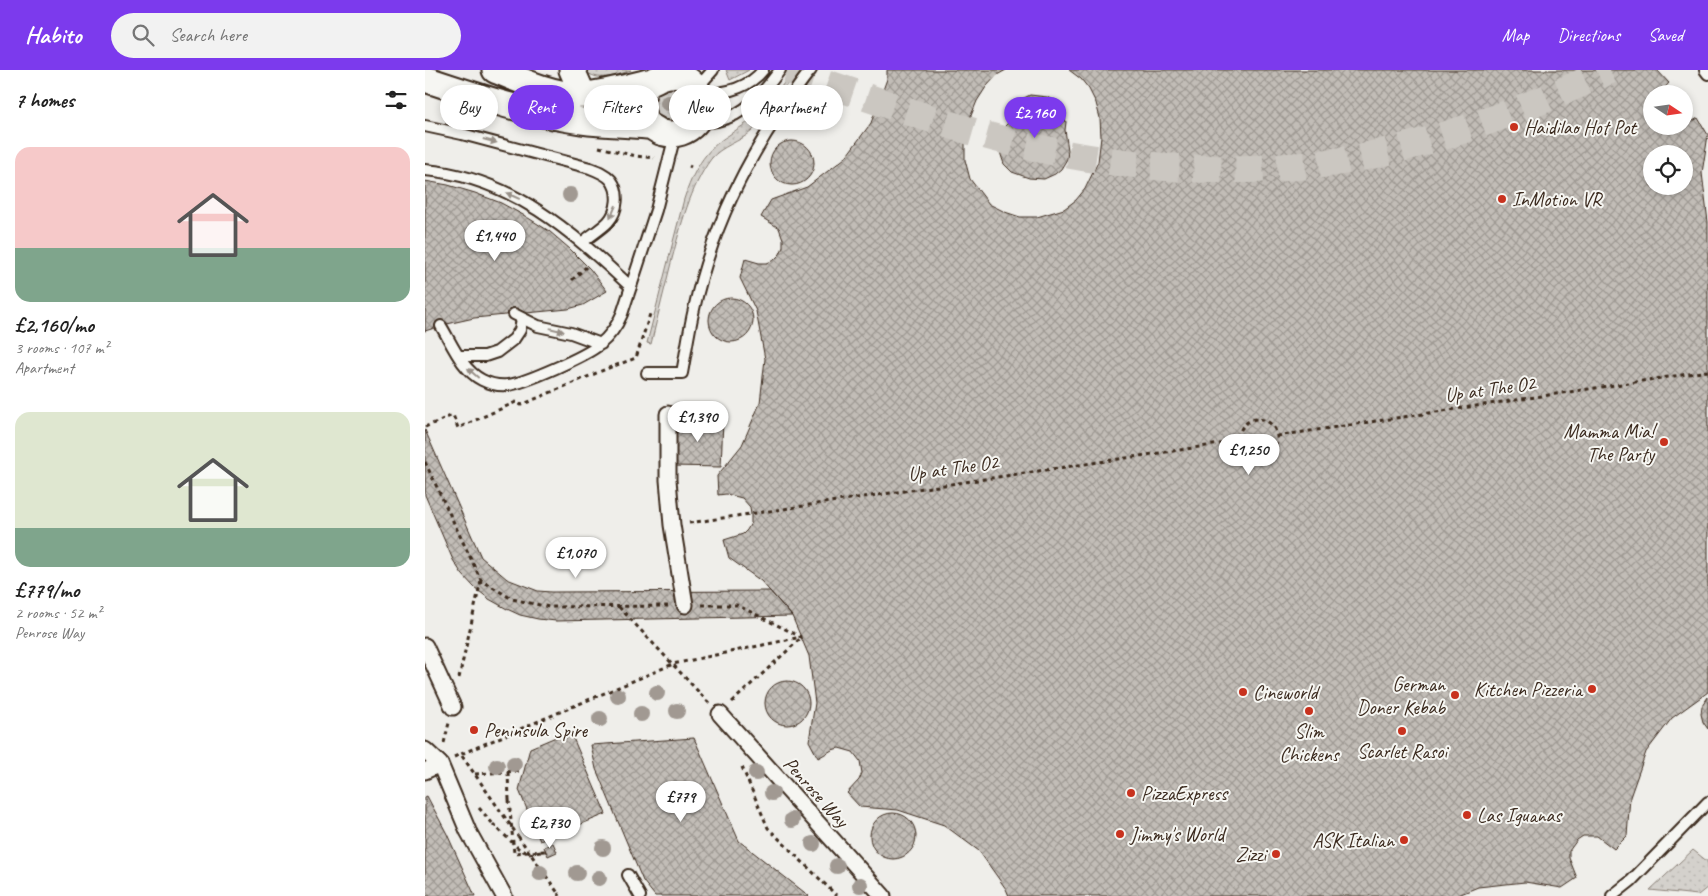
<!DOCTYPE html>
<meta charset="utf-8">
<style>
:root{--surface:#fff;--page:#f2f2f2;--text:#222;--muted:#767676;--accent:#7c3aed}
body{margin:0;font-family:Caveat,sans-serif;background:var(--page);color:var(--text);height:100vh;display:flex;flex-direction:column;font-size:19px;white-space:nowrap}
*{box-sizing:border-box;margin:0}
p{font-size:16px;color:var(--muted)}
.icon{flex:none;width:28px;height:28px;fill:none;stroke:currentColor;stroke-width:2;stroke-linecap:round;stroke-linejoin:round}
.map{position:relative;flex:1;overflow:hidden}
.panel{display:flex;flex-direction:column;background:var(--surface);width:425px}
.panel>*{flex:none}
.hud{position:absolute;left:15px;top:15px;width:475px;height:45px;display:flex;gap:10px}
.needle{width:32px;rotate:103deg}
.tools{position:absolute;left:1218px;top:15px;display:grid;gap:10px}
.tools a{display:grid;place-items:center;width:50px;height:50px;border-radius:50%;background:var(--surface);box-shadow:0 2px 8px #0003;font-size:25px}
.price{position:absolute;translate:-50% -42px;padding:0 11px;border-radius:18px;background:#fff;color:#222;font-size:16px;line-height:32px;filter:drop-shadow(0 1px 2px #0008)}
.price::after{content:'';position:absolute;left:50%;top:30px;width:15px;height:11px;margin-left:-8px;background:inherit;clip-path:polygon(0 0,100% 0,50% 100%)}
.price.selected{background:var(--accent);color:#fff}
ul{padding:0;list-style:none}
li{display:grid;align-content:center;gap:10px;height:265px;padding:0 15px}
li span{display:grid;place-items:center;height:155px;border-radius:15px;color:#555}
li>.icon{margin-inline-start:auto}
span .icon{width:90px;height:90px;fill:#fffc;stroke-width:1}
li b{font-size:21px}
h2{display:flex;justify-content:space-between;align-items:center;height:60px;padding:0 15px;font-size:21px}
.chip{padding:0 18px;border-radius:22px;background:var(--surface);box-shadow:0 2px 8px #0003;font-size:18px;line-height:45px}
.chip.selected{background:var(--accent);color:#fff}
header{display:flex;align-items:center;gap:30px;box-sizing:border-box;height:70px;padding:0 25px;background:var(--accent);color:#fff}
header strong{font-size:24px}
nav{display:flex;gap:28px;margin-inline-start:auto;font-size:18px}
.search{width:350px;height:45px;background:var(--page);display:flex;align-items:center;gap:12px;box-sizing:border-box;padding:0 18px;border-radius:28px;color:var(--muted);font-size:19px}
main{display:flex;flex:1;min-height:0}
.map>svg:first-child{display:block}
</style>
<header>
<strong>Habito</strong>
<div class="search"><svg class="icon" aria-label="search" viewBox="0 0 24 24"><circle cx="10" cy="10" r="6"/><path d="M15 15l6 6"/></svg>Search here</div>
<nav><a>Map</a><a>Directions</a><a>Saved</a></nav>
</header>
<main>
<section class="panel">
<h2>7 homes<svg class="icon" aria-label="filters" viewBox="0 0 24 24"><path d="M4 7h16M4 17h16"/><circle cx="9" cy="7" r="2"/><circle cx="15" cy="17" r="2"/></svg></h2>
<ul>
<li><span style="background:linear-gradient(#f6c9c9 65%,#7fa58c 0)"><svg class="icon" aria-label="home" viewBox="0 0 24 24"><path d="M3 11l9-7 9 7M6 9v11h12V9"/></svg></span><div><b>£2,160/mo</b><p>3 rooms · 107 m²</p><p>Apartment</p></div></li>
<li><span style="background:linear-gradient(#dfe7d0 75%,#7fa58c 0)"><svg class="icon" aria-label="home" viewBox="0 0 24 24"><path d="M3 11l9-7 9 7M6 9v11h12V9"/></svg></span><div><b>£779/mo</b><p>2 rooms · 52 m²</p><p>Penrose Way</p></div></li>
</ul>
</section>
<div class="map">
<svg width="1283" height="826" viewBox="0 0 1283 826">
<defs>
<pattern id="grass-dots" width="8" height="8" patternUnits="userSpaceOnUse" patternTransform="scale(1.25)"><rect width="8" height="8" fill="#d4d1cc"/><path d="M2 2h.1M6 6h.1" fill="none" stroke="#b7b4af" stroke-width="1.8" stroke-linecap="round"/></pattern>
<pattern id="building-cross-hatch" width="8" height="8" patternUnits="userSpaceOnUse" patternTransform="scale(1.25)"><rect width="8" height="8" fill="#c2bdb7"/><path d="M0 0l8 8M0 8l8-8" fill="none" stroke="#9f9a94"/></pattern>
</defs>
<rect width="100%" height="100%" fill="#efeeea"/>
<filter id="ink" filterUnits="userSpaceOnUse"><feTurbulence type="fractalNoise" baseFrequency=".02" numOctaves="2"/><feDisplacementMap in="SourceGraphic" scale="10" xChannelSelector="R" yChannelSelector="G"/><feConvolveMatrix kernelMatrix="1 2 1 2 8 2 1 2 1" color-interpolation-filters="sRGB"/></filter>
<g filter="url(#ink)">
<path fill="url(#grass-dots)" stroke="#887e75" d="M159,0H206C190,6 173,13 159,0Z
M301,0H324L305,10Z
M368,0H372C357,20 345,44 327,61C315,72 296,76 286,89C265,118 256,155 247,189C240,217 233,245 226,274L222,273L259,129C268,102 279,80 304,65C313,58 324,53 332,45C346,32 357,16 368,0Z
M230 35a17 17 0 1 1 34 0a17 17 0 1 1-34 0Z
M1268,780L1283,792V817L1273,825L1225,820Z"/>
<path fill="url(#building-cross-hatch)" stroke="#3b2a1e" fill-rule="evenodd" d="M462,0H581L572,5L561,17L552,31L545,48L540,70V90L545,109L564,134L580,142L595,147H612L639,139L651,130L660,119L673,92L676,67L675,48L671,33L664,19L656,9L644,0H1232L1244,13L1234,24H1226V56H1242L1249,59L1256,58L1273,48L1283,65L1277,103L1283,152V622L1247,648L1221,682L1205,727L1202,766L1189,779L1172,766H1158L1152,770L1144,781V788L1152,808L1137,818L1100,812L1053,817L1031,826H584L581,819L554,781L519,755L473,740L435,737L422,723L434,710L437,703L435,691L428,682L414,678L407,680L393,688L384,671L390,633L384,586L367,546L336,511L304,488L299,470L318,464L322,460L326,453V445L325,437L317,428L301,424L293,425L292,406L317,375L335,333L340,289L331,241L315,208L320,189L334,193H342L349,190L355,184L358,177V169L354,158L336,147L346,130L382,117L420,88L446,53L462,9ZM1226,84H1259V116H1226Z
M605,25L622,27L631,32L637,40L641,52L640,60L643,80L642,89L636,99L630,104L619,109L604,108L587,102L579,94L573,76V67L579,57L584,52L593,31Z
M345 93a22 22 0 1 1 44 0a22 22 0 1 1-44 0Z
M0,111L23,115L50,123L76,133L100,146L124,161L145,179L165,199L182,221L158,235L143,239L49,248L22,254L0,261Z
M284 250a22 22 0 1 1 44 0a22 22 0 1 1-44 0Z
M251,348L298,350L296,397L248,396Z
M0,360L56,487L82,509L113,521L126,522L345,521L367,546L131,551L113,549L95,545L82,539L64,529L49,517L37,504L28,490L0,425Z
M340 633a22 22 0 1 1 44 0a22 22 0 1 1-44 0Z
M1283,627V659L1278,652L1276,644L1277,636Z
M145,661L181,744L115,771L94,720L105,678Z
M269,668L314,771L384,826H230L218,811L171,699L166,675Z
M2,726L22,764L50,826H0V727Z
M445 766a23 23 0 1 1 46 0a23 23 0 1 1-46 0Z
M128,773L132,782L123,786L119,777Z"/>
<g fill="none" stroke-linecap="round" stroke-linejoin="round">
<path stroke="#cbc7c1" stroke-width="28" stroke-dasharray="28 14" stroke-linecap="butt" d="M362,0C435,24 507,52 582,71C669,93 759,103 849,98C873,96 898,95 922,90C1014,73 1101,39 1185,0"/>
<g stroke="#3b2a1e" stroke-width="14">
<path id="service" d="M1280,0L1283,4
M272,18L288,0
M275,24C298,24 323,19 338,0
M272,52C278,52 285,52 292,51C320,46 339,22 355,0
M0,56L37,64L165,98C173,101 181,104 186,110C195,122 193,141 183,152C176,159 166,165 158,172
M0,100C86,107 146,161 206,217
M89,244L113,256L146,263L176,274
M16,256C27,274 37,300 57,310C65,314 74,316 83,315C100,313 161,286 174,275C184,267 192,256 197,244L231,140L250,65
M35,286H60L72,282L89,269L95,260L97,248
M222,303H257C261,282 264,260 269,239C285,167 317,97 359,37C368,25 376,11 386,0
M203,805L215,826
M1187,826L1206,811L1283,732"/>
</g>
<g stroke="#3b2a1e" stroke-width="19">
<path id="pedestrian" d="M243,344V410L247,455L260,535
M0,576L28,637
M295,644L458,826
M0,680L15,694L43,761L79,826
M0,701L15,694"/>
</g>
<g stroke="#3b2a1e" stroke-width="24">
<path id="minor" d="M227,56C214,41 216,26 228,11"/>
</g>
<g stroke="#3b2a1e" stroke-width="29">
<path id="tertiary" d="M147,0L158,25
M0,9C51,26 104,44 157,51C179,54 200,54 222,56C229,56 232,62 239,63C250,66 262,62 270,53C287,35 270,4 246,5C239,5 234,8 228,11C206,16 182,23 159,25C133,27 94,10 70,0"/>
</g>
<path stroke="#3b2a1e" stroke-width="3" stroke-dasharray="4 4" stroke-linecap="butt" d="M174,77L211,86L229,88
M264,96L266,97
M147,210L161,197
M814 368a19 19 0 1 1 38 0a19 19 0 1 1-38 0Z
M0,357L28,345L33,358L91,332L96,335L181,299L211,288L225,244
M852,366L1283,301
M0,392L56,510L87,529L124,537L243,536
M264,453L815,371
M277,535H312L376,567
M194,537L284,633
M34,608L56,510
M307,632L376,568
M19,673L24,653
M37,686L93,766
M29,687L248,594L376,567
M317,697L343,758L412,826
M83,702L84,730
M54,738L68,754
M104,784L121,781
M133,823L135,826"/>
<use href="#service" stroke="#f6f6f2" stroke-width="10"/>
<use href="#pedestrian" stroke="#f6f6f2" stroke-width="15"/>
<use href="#minor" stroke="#f6f6f2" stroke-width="20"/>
<use href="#tertiary" stroke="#f6f6f2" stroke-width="25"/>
<path stroke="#3b2a1e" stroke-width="3" stroke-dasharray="4 4" stroke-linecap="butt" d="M50,704L95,701
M84,730L89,783L121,781
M68,754L93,778L100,782
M93,766L133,823"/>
</g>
<g fill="#a19992">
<circle cx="243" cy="33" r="8"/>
<circle cx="145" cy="125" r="8"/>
<circle cx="232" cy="623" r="8"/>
<circle cx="193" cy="626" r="8"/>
<circle cx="252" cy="641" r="8"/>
<circle cx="216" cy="644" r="8"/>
<circle cx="175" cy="649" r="8"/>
<circle cx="89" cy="694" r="8"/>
<circle cx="72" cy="696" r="8"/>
<circle cx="331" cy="703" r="8"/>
<circle cx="347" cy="723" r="8"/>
<circle cx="367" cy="750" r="8"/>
<circle cx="388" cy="774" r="8"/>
<circle cx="178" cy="778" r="8"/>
<circle cx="412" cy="796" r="8"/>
<circle cx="115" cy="803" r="8"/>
<circle cx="152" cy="803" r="8"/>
<circle cx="174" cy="808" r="8"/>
<circle cx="435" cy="815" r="8"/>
</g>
<defs><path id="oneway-solid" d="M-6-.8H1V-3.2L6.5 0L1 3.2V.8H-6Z" transform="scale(1.25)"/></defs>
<g fill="#989088">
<use href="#oneway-solid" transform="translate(65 71) rotate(15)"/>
<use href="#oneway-solid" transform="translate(88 126) rotate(-155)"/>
<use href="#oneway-solid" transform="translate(188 142) rotate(114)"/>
<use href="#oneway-solid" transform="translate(132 260) rotate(13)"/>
<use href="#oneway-solid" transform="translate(48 303) rotate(-139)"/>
</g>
</g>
<g fill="#c8321e" stroke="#f6f6f2" stroke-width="2">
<circle cx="1089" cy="57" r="5"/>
<circle cx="1077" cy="129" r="5"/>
<circle cx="1239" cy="372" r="5"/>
<circle cx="1167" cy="619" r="5"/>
<circle cx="818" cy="622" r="5"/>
<circle cx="1030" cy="625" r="5"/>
<circle cx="884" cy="641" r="5"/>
<circle cx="49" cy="660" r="5"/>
<circle cx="977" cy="661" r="5"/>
<circle cx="706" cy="723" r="5"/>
<circle cx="1042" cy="745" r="5"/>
<circle cx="695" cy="764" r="5"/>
<circle cx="979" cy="770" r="5"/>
<circle cx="851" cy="784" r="5"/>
</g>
<g text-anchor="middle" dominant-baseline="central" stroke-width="4" stroke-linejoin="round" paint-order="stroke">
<g font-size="20" fill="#3b2a1e" stroke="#f6f6f2" text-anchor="start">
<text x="1099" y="57">Haidilao Hot Pot</text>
<text x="1087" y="129">InMotion VR</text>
<text x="1229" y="361" text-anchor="end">Mamma Mia!<tspan x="1229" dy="23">The Party</tspan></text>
<text x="1020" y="614" text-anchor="end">German<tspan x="1020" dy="23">Doner Kebab</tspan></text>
<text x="1157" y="619" text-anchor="end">Kitchen Pizzeria</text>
<text x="828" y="622">Cineworld</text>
<text x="59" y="660">Peninsula Spire</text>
<text x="884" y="661" text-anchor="middle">Slim<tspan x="884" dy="23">Chickens</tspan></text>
<text x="977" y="681" text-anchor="middle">Scarlet Rasoi</text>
<text x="716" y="723">PizzaExpress</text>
<text x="1052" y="745">Las Iguanas</text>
<text x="705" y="764">Jimmy's World</text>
<text x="969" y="770" text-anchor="end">ASK Italian</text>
<text x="841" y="784" text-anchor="end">Zizzi</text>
</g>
<g font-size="20" fill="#3b2a1e" stroke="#f6f6f2">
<text transform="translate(1065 319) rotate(-8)">Up at The O2</text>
<text transform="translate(528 398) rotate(-8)">Up at The O2</text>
<text transform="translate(391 722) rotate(48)">Penrose Way</text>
</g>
</g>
</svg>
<div class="tools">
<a><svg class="needle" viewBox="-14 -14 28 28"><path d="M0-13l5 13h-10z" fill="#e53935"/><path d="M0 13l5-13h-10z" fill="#767676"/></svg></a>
<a><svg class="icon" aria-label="locate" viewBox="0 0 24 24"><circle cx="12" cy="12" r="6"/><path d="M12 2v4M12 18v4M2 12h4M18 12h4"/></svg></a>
</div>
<b class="price selected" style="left:610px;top:69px">£2,160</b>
<b class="price" style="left:70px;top:192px">£1,440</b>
<b class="price" style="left:273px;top:373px">£1,390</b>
<b class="price" style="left:824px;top:406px">£1,250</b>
<b class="price" style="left:151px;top:509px">£1,070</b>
<b class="price" style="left:256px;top:753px">£779</b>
<b class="price" style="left:125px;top:779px">£2,730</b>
<div class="hud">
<a class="chip">Buy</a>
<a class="chip selected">Rent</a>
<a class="chip">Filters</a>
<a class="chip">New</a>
<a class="chip">Apartment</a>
</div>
</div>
</main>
